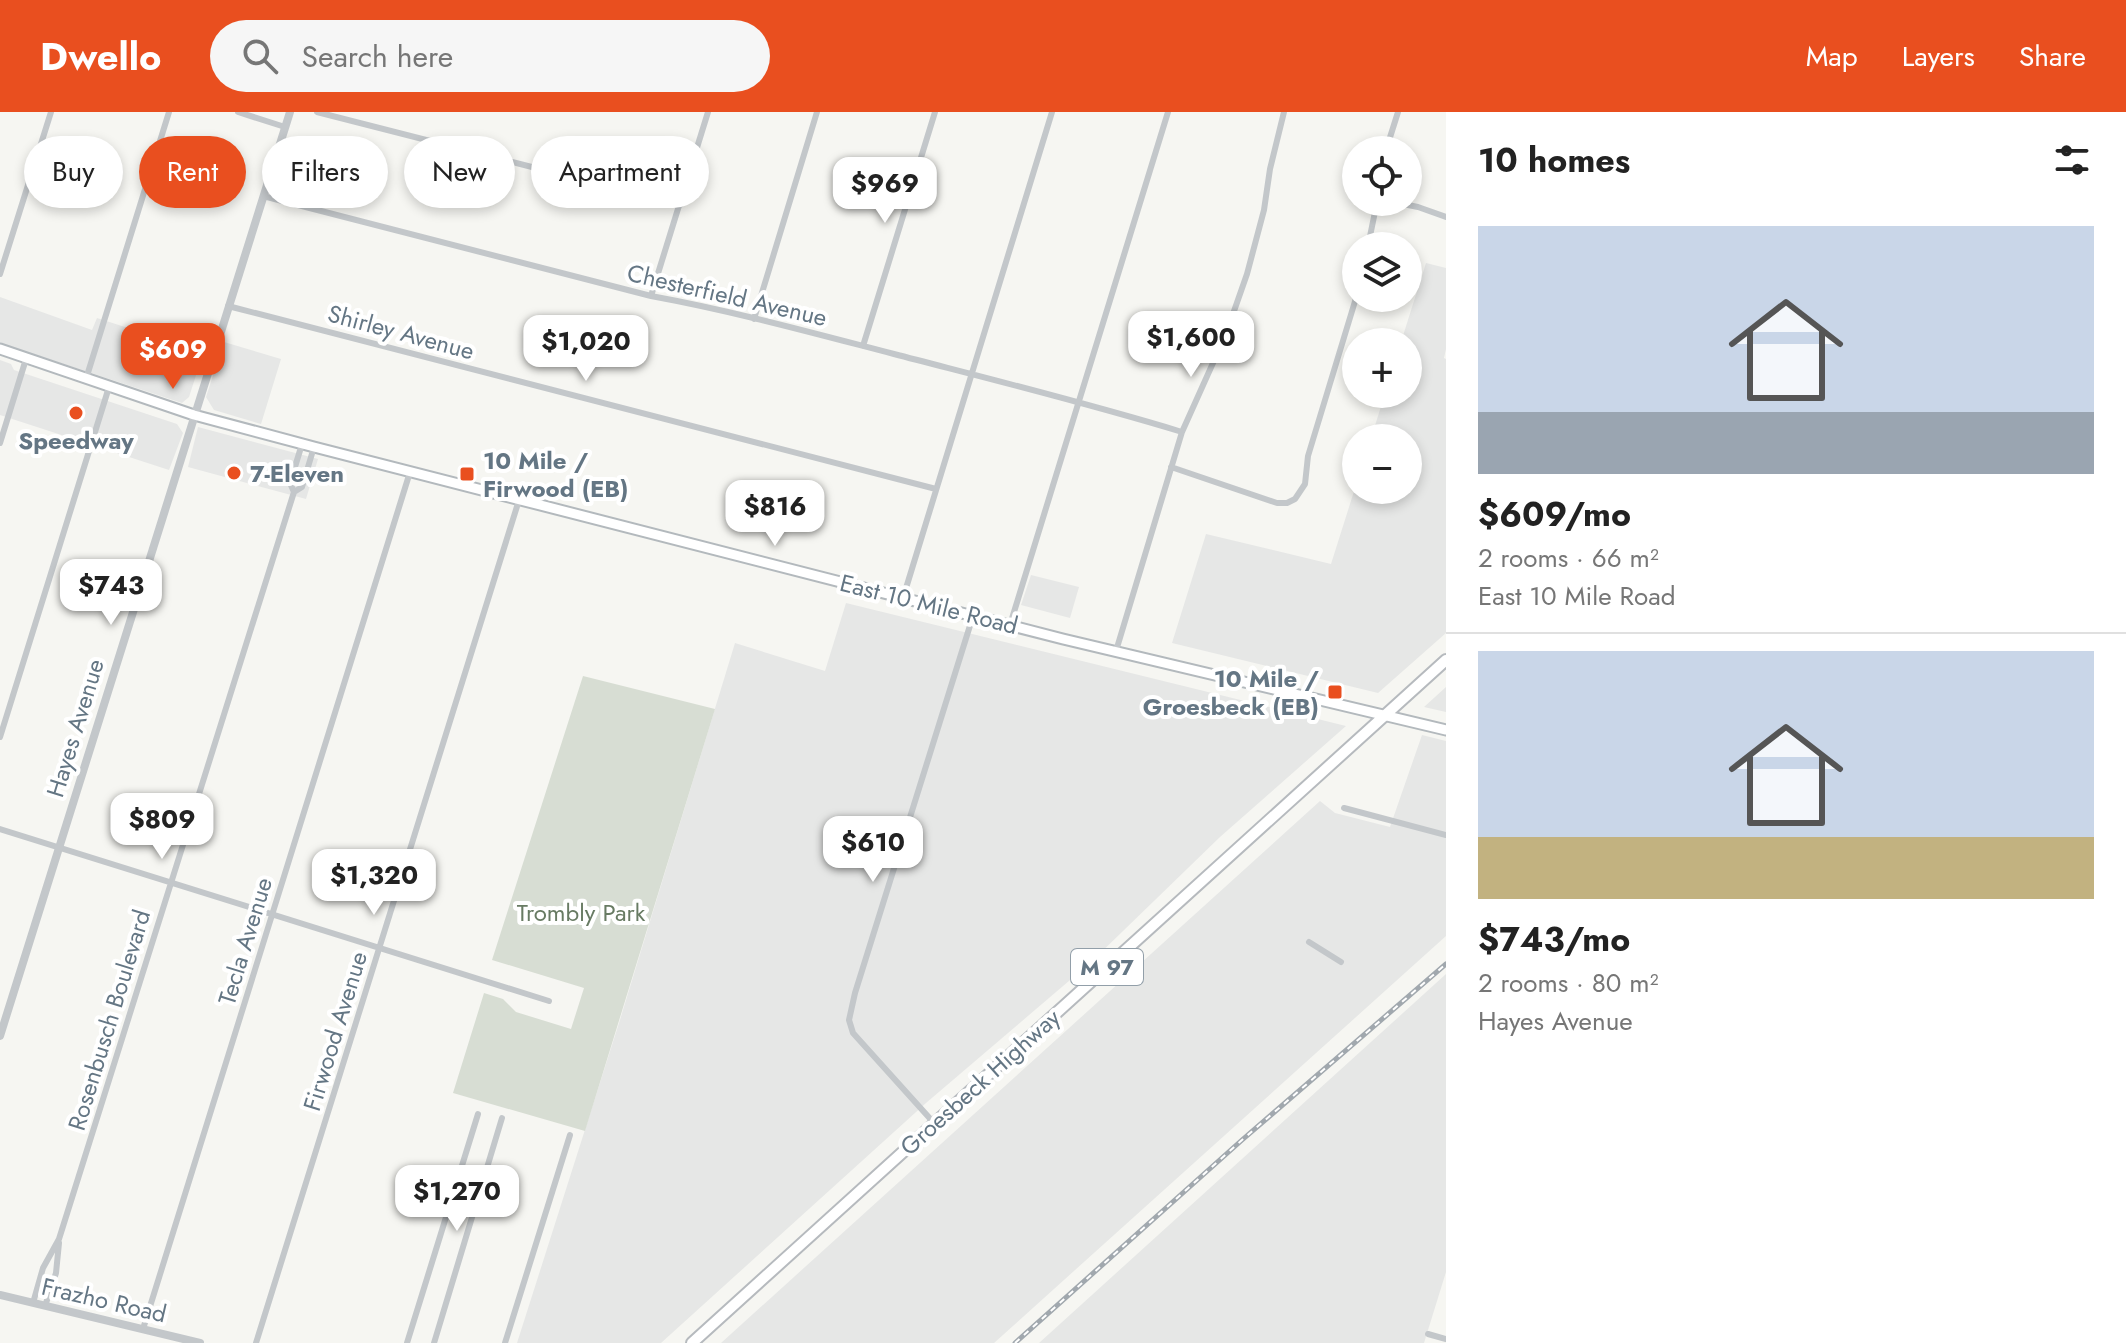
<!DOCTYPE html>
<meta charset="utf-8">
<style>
:root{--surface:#fff;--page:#f6f6f6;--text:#222;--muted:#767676;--line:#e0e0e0;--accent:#e94f1f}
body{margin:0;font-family:Jost,sans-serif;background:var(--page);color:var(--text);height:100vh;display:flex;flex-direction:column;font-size:30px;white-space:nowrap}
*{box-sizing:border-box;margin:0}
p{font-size:26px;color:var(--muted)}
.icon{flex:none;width:44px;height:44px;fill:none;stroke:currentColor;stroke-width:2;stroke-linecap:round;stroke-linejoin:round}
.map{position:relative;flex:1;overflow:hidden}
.sheet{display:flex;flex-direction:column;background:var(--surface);width:680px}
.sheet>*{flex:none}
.top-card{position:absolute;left:24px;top:24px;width:760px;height:72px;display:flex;gap:16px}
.fabs{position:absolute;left:1342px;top:24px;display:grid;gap:16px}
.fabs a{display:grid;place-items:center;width:80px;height:80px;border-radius:50%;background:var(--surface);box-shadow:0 4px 12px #0003;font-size:40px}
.price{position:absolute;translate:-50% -68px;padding:0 18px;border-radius:16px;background:#fff;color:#222;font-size:26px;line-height:52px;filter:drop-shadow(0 2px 4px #0008)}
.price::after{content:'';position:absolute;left:50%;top:48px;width:24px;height:18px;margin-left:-12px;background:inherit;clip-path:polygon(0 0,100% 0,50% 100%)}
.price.current{background:var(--accent);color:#fff}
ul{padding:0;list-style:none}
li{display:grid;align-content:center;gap:16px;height:424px;padding:0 32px}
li+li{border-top:2px solid var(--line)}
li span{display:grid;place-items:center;height:248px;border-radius:0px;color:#555}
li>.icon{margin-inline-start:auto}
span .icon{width:144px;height:144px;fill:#fffc;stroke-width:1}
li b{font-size:34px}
h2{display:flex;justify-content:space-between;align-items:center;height:96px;padding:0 32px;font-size:34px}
.chip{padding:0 28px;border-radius:36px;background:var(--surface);box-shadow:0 4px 12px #0003;font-size:28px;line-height:72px}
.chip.current{background:var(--accent);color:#fff}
header{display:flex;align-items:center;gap:48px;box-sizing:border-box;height:112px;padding:0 40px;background:var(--accent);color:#fff}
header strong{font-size:38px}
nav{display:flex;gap:44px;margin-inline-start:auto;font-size:28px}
.search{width:560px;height:72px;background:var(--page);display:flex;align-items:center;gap:20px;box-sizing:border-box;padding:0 28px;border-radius:44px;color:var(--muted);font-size:30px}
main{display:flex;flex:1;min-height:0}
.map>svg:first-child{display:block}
</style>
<header>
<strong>Dwello</strong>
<div class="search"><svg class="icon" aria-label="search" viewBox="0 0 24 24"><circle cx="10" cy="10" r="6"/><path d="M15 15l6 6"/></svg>Search here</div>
<nav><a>Map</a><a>Layers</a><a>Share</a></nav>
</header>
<main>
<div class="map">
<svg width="1446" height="1231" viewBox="0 0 1446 1231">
<rect width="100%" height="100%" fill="#f6f6f2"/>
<path fill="#e6e7e6" d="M1426,151L1446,156V237L1444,246L1446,247V521L1378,581L1172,531L1206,422L1331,452L1356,373V378H1408V326H1371L1385,282H1408V230H1401Z
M0,185L92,218L97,206L156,225L153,236L200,251L189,285L182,291L0,231Z
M224,230L281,247L261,312L214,298L206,285Z
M0,248L11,252L14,258L177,312L183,321L169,358L0,303Z
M198,315L318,347L306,387L188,355Z
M1031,463L1079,475L1070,506L1021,493Z
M846,491L1346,614L1220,725L1090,851L926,991L661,1231H517L619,911L735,531L825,559Z
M1446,575V600L1424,595Z
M1422,623L1446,629V824L994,1231H721L1320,689L1335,701L1390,715Z
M1446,862V1160L1424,1231H1039Z"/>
<path fill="#d7ddd3" d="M583,564L715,597L585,1019L453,981L484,881L503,887L516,900L571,917L584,876L492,848Z"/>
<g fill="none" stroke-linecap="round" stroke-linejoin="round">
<g stroke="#b3b9bd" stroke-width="13">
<path id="secondary" d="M0,237L194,303L314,335L1063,527L1446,618"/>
</g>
<g stroke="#b6babe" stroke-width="14">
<path id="primary" d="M692,1231L1446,548"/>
</g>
<path stroke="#c3c7ca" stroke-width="6" d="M238,0L285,15
M317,0L680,93
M1386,38L1398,0
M263,84L651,184C733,199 813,221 894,242C990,267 1087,291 1182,320
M1393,90L1418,95L1446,105
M1368,134L1377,90
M0,162L51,0
M651,184L708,0
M228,194L936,377
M754,207L817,0
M863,234L935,0
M86,267L169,0
M0,331L26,247
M302,332L290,371L294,380L302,375L314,335
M1171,355L1277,391H1287L1295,387L1305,372L1308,344L1356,186
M903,486L1052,0
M1010,513L1168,0
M1116,539L1182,320L1226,222L1247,162L1264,98L1270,57L1284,0
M0,625L109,275
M1344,696L1446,723
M0,717L549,889
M1309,830L1341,850
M934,1011L853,921L849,908L855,881L973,504
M33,1191L43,1156L59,1127L294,380
M45,1194L56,1161L59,1131
M143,1217L410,360
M1428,1222L1446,1227
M256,1231L519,388
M407,1231L478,1002
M434,1231L502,1006
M505,1231L570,1023"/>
<path stroke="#c3c7ca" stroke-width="8" d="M0,924L290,0
M0,1183L200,1231"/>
<use href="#secondary" stroke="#fff" stroke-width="9"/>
<use href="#primary" stroke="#fff" stroke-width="10"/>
<g stroke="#a1a8ae" stroke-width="5">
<path id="rail" d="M1015,1231L1242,1028L1446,852"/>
</g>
<use href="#rail" stroke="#fff" stroke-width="2" stroke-dasharray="6" stroke-linecap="butt"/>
</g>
<g fill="#e94f1f" stroke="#fff" stroke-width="3">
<circle cx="76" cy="301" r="8"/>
<circle cx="234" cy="361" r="8"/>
<rect x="459" y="354" width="16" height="16" rx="4"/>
<rect x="1327" y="572" width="16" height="16" rx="4"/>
</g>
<g text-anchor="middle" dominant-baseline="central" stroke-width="8" stroke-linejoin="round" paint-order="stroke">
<rect fill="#fff" stroke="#929fa9" stroke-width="2" x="1071" y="837" width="72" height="36" rx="6"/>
<g font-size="22" font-weight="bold" fill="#647684">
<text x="1107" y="855">M 97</text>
</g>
<g font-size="24" fill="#647684" stroke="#fff">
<text transform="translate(727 183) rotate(13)">Chesterfield Avenue</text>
<text transform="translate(401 220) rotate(15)">Shirley Avenue</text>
<text transform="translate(929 492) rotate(14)">East 10 Mile Road</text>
<text transform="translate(75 616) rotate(-73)">Hayes Avenue</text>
<text transform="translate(245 829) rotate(-73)">Tecla Avenue</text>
<text transform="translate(109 908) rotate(-73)">Rosenbusch Boulevard</text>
<text transform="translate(335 919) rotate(-73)">Firwood Avenue</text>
<text transform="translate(980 970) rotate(-42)">Groesbeck Highway</text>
<text transform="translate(104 1188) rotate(13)">Frazho Road</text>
</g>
<g font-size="24" font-weight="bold" fill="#647684" stroke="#fff" text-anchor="start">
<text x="76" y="328" text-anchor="middle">Speedway</text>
<text x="483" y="348">10 Mile /<tspan x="483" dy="28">Firwood (EB)</tspan></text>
<text x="250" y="361">7-Eleven</text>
<text x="1319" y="566" text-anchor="end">10 Mile /<tspan x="1319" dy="28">Groesbeck (EB)</tspan></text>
</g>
<g font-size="24" fill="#687b63" stroke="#fff">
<text x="581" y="800">Trombly Park</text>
</g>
</g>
</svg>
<div class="fabs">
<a><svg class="icon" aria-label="locate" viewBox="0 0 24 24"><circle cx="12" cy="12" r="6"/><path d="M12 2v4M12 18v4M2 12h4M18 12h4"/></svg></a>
<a><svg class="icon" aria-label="layers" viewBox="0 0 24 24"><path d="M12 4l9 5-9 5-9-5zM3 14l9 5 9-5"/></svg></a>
<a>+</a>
<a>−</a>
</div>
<b class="price" style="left:885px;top:113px">$969</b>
<b class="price" style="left:1191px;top:267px">$1,600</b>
<b class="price" style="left:586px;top:271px">$1,020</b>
<b class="price current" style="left:173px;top:279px">$609</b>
<b class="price" style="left:775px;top:436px">$816</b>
<b class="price" style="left:111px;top:515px">$743</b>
<b class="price" style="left:162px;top:749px">$809</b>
<b class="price" style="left:873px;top:772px">$610</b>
<b class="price" style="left:374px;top:805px">$1,320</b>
<b class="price" style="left:457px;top:1121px">$1,270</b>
<div class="top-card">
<a class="chip">Buy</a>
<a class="chip current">Rent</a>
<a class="chip">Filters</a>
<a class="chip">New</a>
<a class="chip">Apartment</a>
</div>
</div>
<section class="sheet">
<h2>10 homes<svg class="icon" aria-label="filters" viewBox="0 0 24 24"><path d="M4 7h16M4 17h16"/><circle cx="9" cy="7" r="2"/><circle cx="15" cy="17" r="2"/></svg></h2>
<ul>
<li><span style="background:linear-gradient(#c9d6e8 75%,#9aa5b1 0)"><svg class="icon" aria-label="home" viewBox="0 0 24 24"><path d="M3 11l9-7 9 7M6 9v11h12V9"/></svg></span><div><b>$609/mo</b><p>2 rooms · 66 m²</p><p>East 10 Mile Road</p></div></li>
<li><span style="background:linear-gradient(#c9d6e8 75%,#c2b280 0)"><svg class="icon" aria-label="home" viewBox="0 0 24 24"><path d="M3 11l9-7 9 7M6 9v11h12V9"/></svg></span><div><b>$743/mo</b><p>2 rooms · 80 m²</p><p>Hayes Avenue</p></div></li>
</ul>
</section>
</main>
